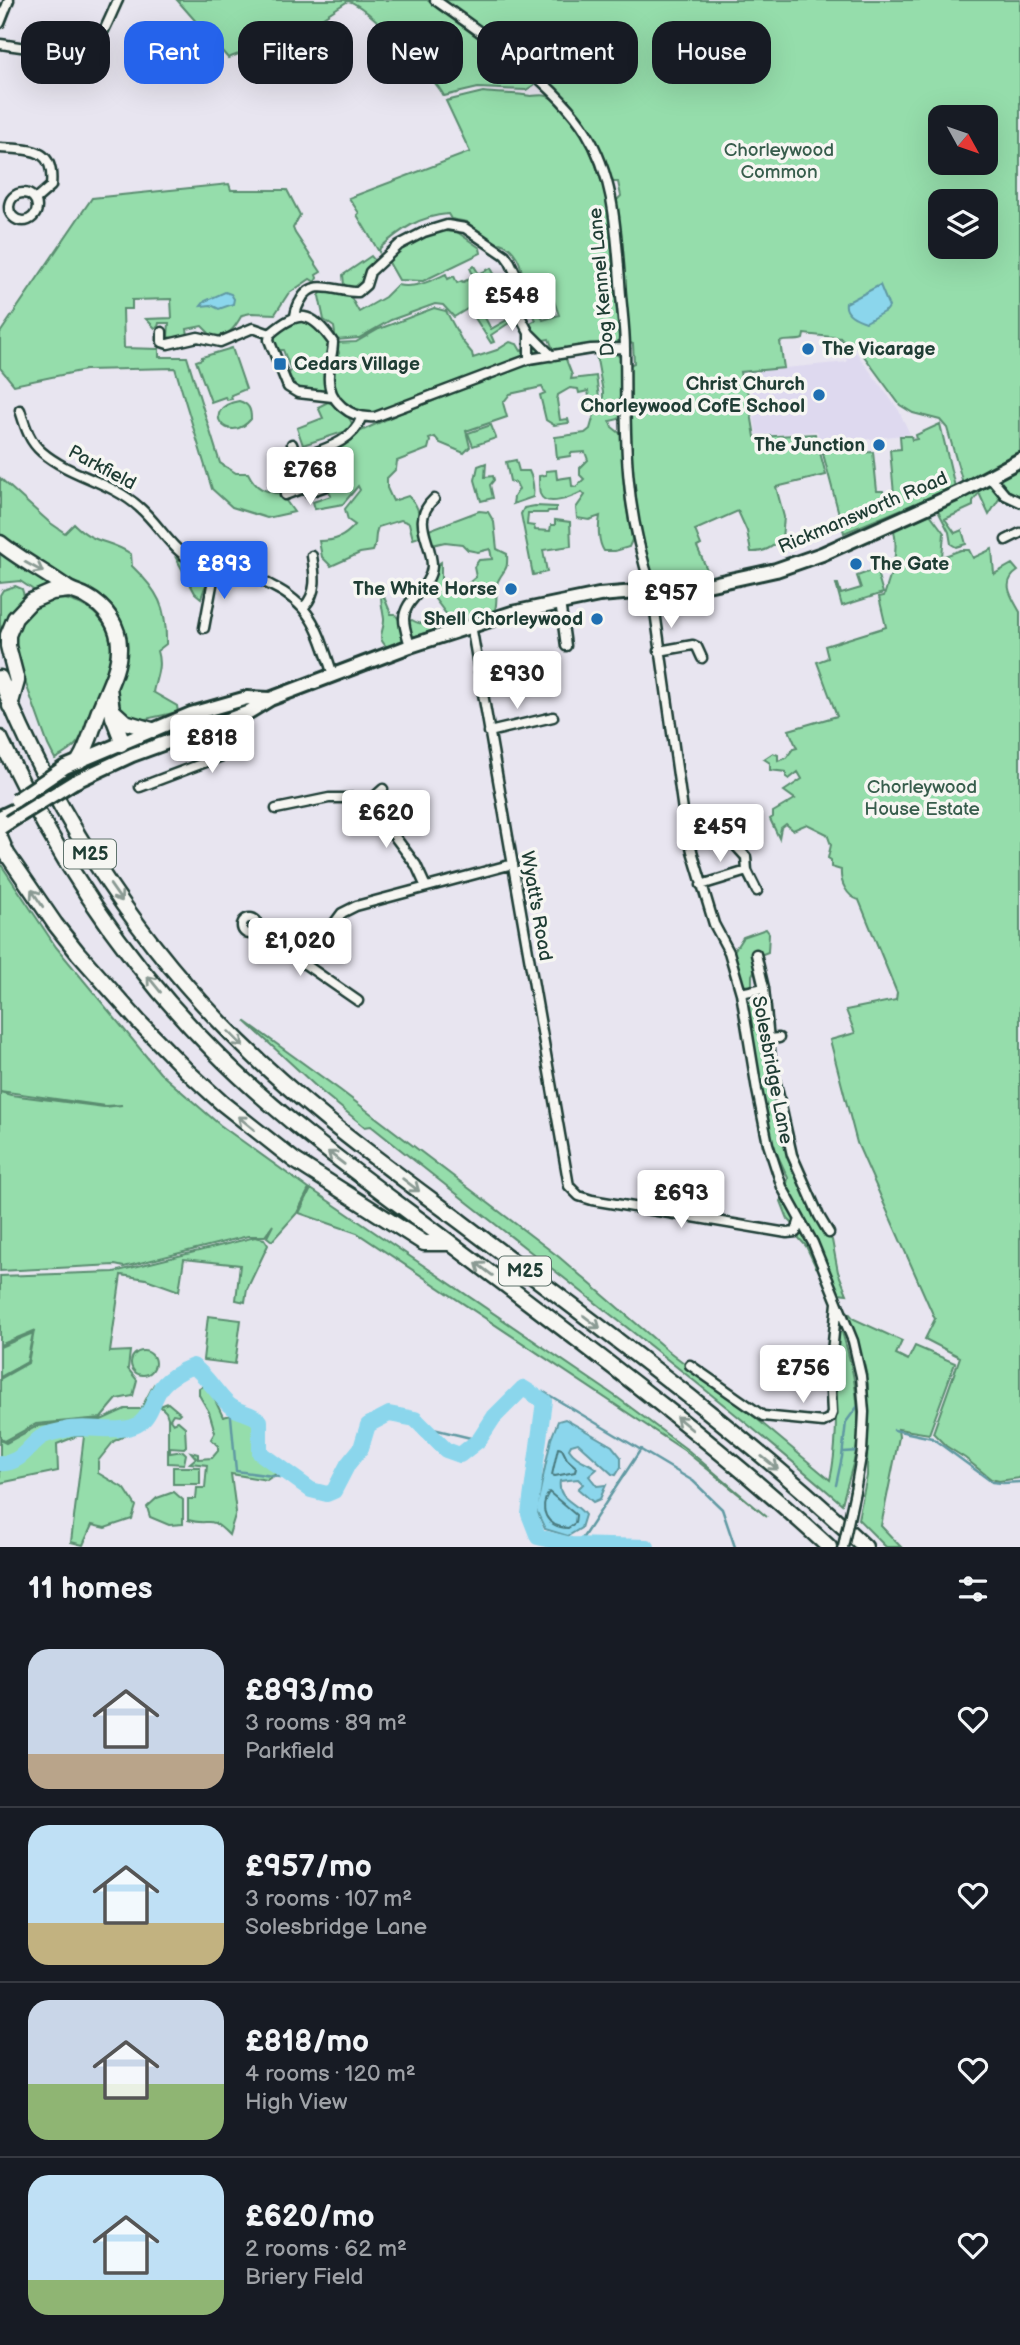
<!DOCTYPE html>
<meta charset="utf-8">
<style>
:root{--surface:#171b24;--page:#20242c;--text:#f1f3f6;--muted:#9ea1a6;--line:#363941;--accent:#2563eb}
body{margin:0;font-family:"Balsamiq Sans",sans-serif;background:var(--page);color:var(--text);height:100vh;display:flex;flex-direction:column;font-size:26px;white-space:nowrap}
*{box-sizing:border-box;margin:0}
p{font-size:23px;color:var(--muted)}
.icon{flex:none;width:38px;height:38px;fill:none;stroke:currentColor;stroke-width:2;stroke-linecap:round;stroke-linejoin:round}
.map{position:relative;height:1547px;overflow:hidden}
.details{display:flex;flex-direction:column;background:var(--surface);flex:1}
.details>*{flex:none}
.top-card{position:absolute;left:21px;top:21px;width:978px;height:63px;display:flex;gap:14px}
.needle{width:46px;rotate:130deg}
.controls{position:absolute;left:928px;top:105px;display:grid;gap:14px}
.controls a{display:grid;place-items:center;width:70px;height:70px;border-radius:14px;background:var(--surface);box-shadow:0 7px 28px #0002;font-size:35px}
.price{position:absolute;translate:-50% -60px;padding:0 16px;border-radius:7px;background:#fff;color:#222;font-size:23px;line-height:46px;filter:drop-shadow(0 2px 4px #0008)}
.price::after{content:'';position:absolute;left:50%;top:42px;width:21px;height:16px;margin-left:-10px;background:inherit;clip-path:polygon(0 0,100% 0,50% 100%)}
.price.selected{background:var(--accent);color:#fff}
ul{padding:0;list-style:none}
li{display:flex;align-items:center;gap:21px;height:175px;padding:0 28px}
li+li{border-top:2px solid var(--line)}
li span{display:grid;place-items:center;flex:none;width:196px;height:140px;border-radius:21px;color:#555}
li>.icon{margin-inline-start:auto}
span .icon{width:84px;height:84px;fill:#fffc;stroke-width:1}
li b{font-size:30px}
h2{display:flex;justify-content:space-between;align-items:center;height:84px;padding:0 28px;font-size:30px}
.pill{padding:0 24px;border-radius:21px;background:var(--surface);box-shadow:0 7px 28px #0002;font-size:24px;line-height:63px}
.pill.selected{background:var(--accent);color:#fff}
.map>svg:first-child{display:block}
</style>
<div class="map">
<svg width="1020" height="1547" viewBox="0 0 1020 1547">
<rect width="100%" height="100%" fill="#e8e5f0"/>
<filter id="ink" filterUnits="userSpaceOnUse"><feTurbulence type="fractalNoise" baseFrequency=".0143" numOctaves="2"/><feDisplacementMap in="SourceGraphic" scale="14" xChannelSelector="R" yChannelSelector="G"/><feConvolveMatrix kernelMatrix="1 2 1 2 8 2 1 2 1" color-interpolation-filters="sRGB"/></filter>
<g filter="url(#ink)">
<path fill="#ded9ef" d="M843,345L855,351L898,409L910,434L821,445L817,431L757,436L749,382L743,381V372L847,362Z"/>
<path fill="#95ddab" stroke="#5a8d70" stroke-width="2" fill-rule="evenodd" d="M177,0H427L519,67L533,81L534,85L526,90L478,88L444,96C435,78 366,4 348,1L303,30L228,58Z
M440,0H1020V455L966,483H963L947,428L940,420L913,413L900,405L853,341L850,343L842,341L841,338L804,334L803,339C795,342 788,339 780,342L784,368L740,372L742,383H746L755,437L815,434L826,475L776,487L784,517L782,538C773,547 764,553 751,552L747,531L738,511L695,530L701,545L697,547L709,574L654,579C629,511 630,437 629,365L634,363L633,344L627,342L616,201L621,196L618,182H611L605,167L557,92L526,62ZM940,117H985V163H940ZM940,201H985V247H940Z
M483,92C499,94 515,93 531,96C537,96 542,94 547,96C579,107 602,177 608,207L619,338L617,344L555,354L549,339L539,341L528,324L536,320L532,312L539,310L543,320L559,315L553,298L523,308C518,297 522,287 522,275C521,259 510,241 493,243L469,227L467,222L451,219L448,214C420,216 400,230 380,248L379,252L357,215L359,213L349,198L470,152L446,101Z
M229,184L231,190H287L300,215L293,228L295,233L321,272L316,275L317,278L315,282L310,279L288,294L275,314L251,313L242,315C234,329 229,337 212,336L202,326L187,329L188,335L178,339L168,337L169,323H159L158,327L155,328L146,319L172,318L171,299L132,300V309H123L124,348L159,349V357H187L220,463L236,473H248C256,489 263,491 281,494L294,512L267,518L232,507L212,489L175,368L85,370L14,385L0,368V333L92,198Z
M442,231L457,232L480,248L481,253L423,281L399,280L387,259C404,246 421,235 442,231Z
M371,256L375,261L366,269L362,285L353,289L344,285L343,275Z
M474,266L479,274L491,268L499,283L498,290L454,317L443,305L435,304L391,320L359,338L336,340L334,327L324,320L319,296L323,290L349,294L359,312L385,297L397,285C415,289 430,281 446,274L448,279L454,276L457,283L462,281L463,282L474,277L470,268Z
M484,302L487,308L482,312L491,329L512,317L515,319L491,335L494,342L491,343L470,310Z
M434,308L446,311L462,341L472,353L473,358L497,350L510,342L517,344L521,351L535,345L543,355L439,388L379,412L366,413L353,410L339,398L334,389L333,367L339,353L336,343L356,342L379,329Z
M306,321C338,333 330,364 329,393C311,390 297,395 289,374L291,370L283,350H277L272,343L274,334L293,322Z
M232,348L246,389L231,395L232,399L227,400L225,397L211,402L196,361L202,359V357Z
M612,351L620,357L622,410L619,419L610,421L612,427L622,435L624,490L632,540L629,547L615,551H604C598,542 598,527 600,516L589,520L577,518L576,508L585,495L582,492C574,496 546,509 540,494C539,490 539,481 539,476L546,475V471L556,470L557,479L571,477L572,486L576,487L584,479L580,475V468L588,460L585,452L571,453L570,456L557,458L555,437L585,433L590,429L594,415L597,413V406L591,407L588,391L579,393L578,389L570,388L558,395L557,400L560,420L568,419L569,423L554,425L546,420L540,395L545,393L542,387L510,394L503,403L507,417L466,431L470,447L464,453L440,443L435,437L429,439L430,441L428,449L397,461L396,469L387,478V488L393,501L408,496C422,507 418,520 422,536L413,539L409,523L401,520L378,527C374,536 377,543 373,551L360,553L331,566L322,557L319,541C336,541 344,537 355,525L348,520L345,509L360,490L358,486L343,504L315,509L313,502L331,496L323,476L308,481L303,463L306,459L310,458L312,464L326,459L325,453L361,431L400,413L433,401L452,390L531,362L565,357L572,375L571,379L596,376L601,411H603V392L596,354Z
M239,401C249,404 251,409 251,419C228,447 198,408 239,401Z
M328,402C339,406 349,415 353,426L346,433L343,432L303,445L297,428L323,418L318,407Z
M940,424L955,487L844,533L821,446L856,441L857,453L873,452L877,491H883L884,495L894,494L890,450L901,449L900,436H911L912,440L917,439L916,435Z
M491,425L496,438L473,446L468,433Z
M516,460L519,471H529C533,479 534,489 533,497L513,504L514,497L519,489L516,483L510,481L506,462Z
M486,463L485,477L493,476L494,480L490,485L493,498L481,501L475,480L478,466Z
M1020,467V508L999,499L989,515L979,493L973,501V506L945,519L955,533L962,530L966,544L956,547L951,544L949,532L938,511Z
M0,478L49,522L65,533L74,524C95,545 109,539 131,554L132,566C158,591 167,607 166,644L157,651C162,667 156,677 153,692L177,706L178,712L141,720L123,716C120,708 116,698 117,689C118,669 131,662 126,637C119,597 92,594 63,577C40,564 20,552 0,534Z
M535,506L556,507V511H548L547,513H528L527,525L534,526L535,530L550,531L551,525H555V520L570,522L571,546L543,550L547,572L533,575L521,514L524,508Z
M479,511L488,512L494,522L497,549L507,554C508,572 505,567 498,581C495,587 498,600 495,610L453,623L429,591L435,566L441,562V580L451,588L460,590L476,577L474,567L479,560L492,559L490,549L478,552L468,550L462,544L445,542L432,545L426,531Z
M930,514L944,533L942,557L961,550H969L973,558L992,549L994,574L1012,564L1018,571C1000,583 1012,597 1020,612V1478L999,1481L991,1479L965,1458L946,1446L933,1433L960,1357L925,1339L935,1319L857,1143L830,1040L855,1033L846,1010L896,1000L897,993L859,900C847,897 840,882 841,870L831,867V860L828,858L831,845L827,834L807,824L793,830L786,824L781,828L779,838L770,819L773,817V812L795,799L784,791L802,779L798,772L789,779L786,777V772L770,770V763L764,759L773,753L778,755V761L786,758L793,749L797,748L789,730L837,716L817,662L828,658L825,646L886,627L879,597L884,596C891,573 899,555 894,530Z
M0,549L56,587L38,593L20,581L0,583Z
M176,558L206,570L210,576L209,584L205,587L201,598L195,593Z
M876,569L883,593L842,606L836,584H838L841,594L861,588L857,576Z
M15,586L22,589L25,599C10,607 7,627 2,642L0,635V595L3,590Z
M381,595L384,597L391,614H395L400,621L406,622L412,620C423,627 428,622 439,619L450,623L443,627L413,637L408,644L391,650C373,638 385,632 384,619C383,611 381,604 381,595Z
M60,598C86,603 108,617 111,646C113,661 100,689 94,704C82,733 86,743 55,759L48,745L16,656C9,622 28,605 60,598Z
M0,863L56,947L160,1073L220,1125L309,1189L297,1213L272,1241L267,1237L273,1225L265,1236H248L124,1267L115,1265L0,1271V1092L11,1095L104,1107L122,1105L105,1106L0,1091Z
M766,929L769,933L768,952L755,957L757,966L752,975V985L742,986L732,954L743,937Z
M753,999L763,1006L790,1156L825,1233L832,1240L838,1272L847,1294L838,1293L826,1269L816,1267L806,1246L797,1236L795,1226L788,1219L781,1201L785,1195L788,1178L772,1143L746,1005Z
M245,1021L340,1090L559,1257L667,1350L751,1414L830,1480C841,1430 833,1382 835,1332H842C853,1366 863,1415 856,1451C853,1468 846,1486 842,1504C690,1372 528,1252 371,1126L365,1127L322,1092Z
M311,1189L618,1398L689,1451L767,1517L685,1451L357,1233L299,1213Z
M255,1237L264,1239L268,1245L247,1289L245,1302L236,1300L240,1265L184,1259L179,1291L146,1279L121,1275L110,1352L130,1351L128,1369L137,1380L133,1396L117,1399L101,1418L36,1424L5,1441L0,1438V1379L28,1363L34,1331L0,1345V1276L114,1272Z
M847,1311L854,1319L902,1341L896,1354L908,1360L915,1346L955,1363L929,1434L898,1429L899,1437L881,1526L901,1547H886L858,1519L867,1476L868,1384Z
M208,1316L241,1320L235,1364L203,1360Z
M33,1333L27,1362L0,1377V1347Z
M131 1363a12 12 0 1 1 24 0a12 12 0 1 1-24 0Z
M205,1385L215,1400L223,1417C237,1413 245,1414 257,1423L258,1453L280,1471L267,1480L231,1474L236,1512L229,1535C207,1513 212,1527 188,1520V1499H196L197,1488H205L207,1465L190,1463L196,1458L191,1452L198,1454V1459L212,1458L218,1451V1446L211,1439L215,1432L209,1412L199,1395V1388Z
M153,1386L155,1407L137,1430L114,1441L98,1461V1473L125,1489L136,1506L132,1519L105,1528L92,1525L83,1545L71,1542L84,1436H77L57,1444L58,1471L0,1483V1440L6,1443L37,1426L101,1420L125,1409H141Z
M168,1403L180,1413L178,1415L173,1414L170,1419L173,1423L178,1421L185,1427L186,1446L184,1448L170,1447V1453L183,1451L186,1454L184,1464L168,1463V1418L166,1412L160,1406Z
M173,1467H200V1484H173Z
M174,1492L183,1500V1524L169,1525L150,1517L147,1507L157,1498Z"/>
<path fill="#8bd6ec" stroke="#6099a2" stroke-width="2" d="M880,285L889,307L887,310L866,322C857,319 844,314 846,303Z
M225,292L231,294L234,299L233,304L219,309L211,305L201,306L205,301Z
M565,1419L612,1446L621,1457V1467L616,1475L612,1474L578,1443L571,1445L569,1449C577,1461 587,1461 597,1469L589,1476L597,1486L606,1485L600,1499L593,1502L578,1489L583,1484L578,1479L560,1481C557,1500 575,1501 585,1515L581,1528L568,1536L545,1529L536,1510L551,1439L558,1421Z"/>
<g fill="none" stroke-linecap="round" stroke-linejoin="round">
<path stroke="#4a7a7e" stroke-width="2" d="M558,1448L562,1449L567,1459L576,1467L575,1472L555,1476L552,1475Z
M549,1492L576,1515L575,1523L568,1528C546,1527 538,1509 549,1492Z"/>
<path stroke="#6099a2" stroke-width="2.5" d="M528,1392H544L693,1481L722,1509L735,1547
M230,1406L236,1471L294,1479
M425,1427L479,1440
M894,1430L932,1438L992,1482L1003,1483L1020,1482
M843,1452L859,1451
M836,1485L842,1457L846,1422L860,1403
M578,1545L641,1449"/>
<path stroke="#8bd6ec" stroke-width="16" d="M0,1463C19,1465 27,1448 40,1438C46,1433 57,1432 65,1430C86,1424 123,1436 140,1423C150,1416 153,1401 159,1391C164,1380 182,1370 193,1366C208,1377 216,1393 229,1405C238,1413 251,1412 260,1421V1453L311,1490L327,1494L334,1491L348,1464L361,1448L368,1425L389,1414L415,1419L446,1450L460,1455L479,1440L494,1417L523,1388L544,1401L529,1514L538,1537L571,1545L647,1547"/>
<g stroke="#1f3d34" stroke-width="13">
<path id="minor" d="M435,0C482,33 557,84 586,132C614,177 616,229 620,281C621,303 625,326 625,349C626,393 624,438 629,482C632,518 641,556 652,590L684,818L692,851L714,924L729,952L741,993L757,1090L768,1144L782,1187L813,1243L853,1341L861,1376L864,1412L862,1451L855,1491
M0,23L9,0
M0,44C16,46 78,58 87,52C101,44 111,14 118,0
M0,148C31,150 55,147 51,186L35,200
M9 207a14 14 0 1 1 28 0a14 14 0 1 1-28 0Z
M295,316C296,310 297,306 301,300C313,276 339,293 358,292L366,285L370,272L399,245L424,232L447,225L465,228L505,255L510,262L517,277L514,301L519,314L529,333L552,356
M162,332V342L168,344L198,337L220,342L253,328L270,334
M529,333V359
M333,397L298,393L288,387L269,340L270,334C299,309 311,311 333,342C333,353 329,363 329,375C327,401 350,419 375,417L529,359L591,349L625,348
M20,410C25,426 29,441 42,452C70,476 110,481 139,507C159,524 172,551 196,563C212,571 231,571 248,575C256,577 264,582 272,586C314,606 319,634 333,675
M292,444L297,459
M990,477L1005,495L1020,502
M307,487L309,492L326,486
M285,495L307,487L297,459C320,450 353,443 361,418
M1006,540L1020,533
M560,602L566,646
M304,607C318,592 315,575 312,556
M471,625L569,1186L579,1196L592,1200L787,1233L796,1232L799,1222
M204,628L215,569
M410,646C408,638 404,628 404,619C404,599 431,588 432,566C432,541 410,521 434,499
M659,651L693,645L697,647L702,658
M489,732L553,717
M140,787L222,756L227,749L219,724
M373,798L395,837L416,865L426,887
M276,809L329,798H373L383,789
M735,845L746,857L747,871L757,891
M701,885L747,871
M242 926a8 8 0 1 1 16 0a8 8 0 1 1-16 0Z
M257,931L358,1001
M756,954L764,988L771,1061L792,1155L819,1216L829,1233
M304,964L342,913L356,906L513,864
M741,993L764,988
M768,1039L779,1038
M690,1365L763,1416L823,1422L830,1418L832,1413L830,1372L837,1303"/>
</g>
<g stroke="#1f3d34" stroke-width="18">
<path id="primary" d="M65,767L191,714L247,698L270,699
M74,782L132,755L247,713L270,699L410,646L512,613L599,595L698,587L776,570L822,554L916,512L960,492L1020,460
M0,817L17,809
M0,828L9,822"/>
</g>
<g stroke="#1f3d34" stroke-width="19">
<path id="motorway" d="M0,543C21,560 45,572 67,588C73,592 81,593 87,597C106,607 120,627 119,649C119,669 108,688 101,706C93,725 90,743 79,761
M0,678C49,802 128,927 221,1023C293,1099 378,1160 461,1222C598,1326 739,1428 865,1547
M109,688L113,717L120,735L121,744
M10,706L17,681L8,646V635L15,618L31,601L52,592L69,590
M113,711L125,722L152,730
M0,738C53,851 123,959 211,1048C284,1123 370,1182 453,1245C581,1342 711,1438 829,1547
M0,838L7,854L55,924L78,953L140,1023L187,1071L222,1103L294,1160L424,1243H450"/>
</g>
<use href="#minor" stroke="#f6f6f2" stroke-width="8"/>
<use href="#primary" stroke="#f6f6f2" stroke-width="12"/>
<use href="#motorway" stroke="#f6f6f2" stroke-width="14"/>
<g stroke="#1f3d34" stroke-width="13" stroke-linecap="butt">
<path id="minor-bridge" d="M843,1547L855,1491"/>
</g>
<g stroke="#1f3d34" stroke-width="18" stroke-linecap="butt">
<path id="primary-bridge" d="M16,800L65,767
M9,822L74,782"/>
</g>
<use href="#minor-bridge" stroke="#f6f6f2" stroke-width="8"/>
<use href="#primary-bridge" stroke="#f6f6f2" stroke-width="12"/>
</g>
<defs><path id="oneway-shaft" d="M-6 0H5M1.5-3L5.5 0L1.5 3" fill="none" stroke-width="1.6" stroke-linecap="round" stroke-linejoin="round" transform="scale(1.75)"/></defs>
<g stroke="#8a9a93">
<use href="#oneway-shaft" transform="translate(34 567) rotate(29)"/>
<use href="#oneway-shaft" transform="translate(116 893) rotate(55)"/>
<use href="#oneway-shaft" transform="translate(37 898) rotate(-124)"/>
<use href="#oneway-shaft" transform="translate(154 984) rotate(-129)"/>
<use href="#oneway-shaft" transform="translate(236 1039) rotate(45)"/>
<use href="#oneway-shaft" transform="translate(246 1123) rotate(-141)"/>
<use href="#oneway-shaft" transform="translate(336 1158) rotate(-142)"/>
<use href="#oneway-shaft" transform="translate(411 1185) rotate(37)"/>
<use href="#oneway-shaft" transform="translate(484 1269) rotate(-143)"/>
<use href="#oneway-shaft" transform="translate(592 1322) rotate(37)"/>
<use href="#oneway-shaft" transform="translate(684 1423) rotate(-140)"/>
<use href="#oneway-shaft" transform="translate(770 1463) rotate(39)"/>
</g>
</g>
<g fill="#1f6fb2" stroke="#f6f6f2" stroke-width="2.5">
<circle cx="808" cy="349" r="7"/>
<rect x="273" y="357" width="14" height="14" rx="3.5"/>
<circle cx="819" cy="395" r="7"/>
<circle cx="879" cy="445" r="7"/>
<circle cx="856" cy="564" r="7"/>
<circle cx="511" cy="589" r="7"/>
<circle cx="597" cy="619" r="7"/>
</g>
<g text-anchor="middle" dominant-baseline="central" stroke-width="7" stroke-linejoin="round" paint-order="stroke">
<g fill="#f6f6f2" stroke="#60746d" stroke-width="2">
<rect x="64" y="839.5" width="52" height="29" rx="5"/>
<rect x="499" y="1256.5" width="52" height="29" rx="5"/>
</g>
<g font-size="18" font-weight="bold" fill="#1f3d34">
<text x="90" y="854">M25</text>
<text x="525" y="1271">M25</text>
</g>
<g font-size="19" fill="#375d4c" stroke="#f6f6f2">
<text x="779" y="150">Chorleywood<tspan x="779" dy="22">Common</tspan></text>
<text x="922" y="787">Chorleywood<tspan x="922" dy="22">House Estate</tspan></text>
</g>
<g font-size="19" fill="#1f3d34" stroke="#f6f6f2">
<text transform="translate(602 282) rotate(-95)">Dog Kennel Lane</text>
<text transform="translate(102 468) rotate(28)">Parkfield</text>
<text transform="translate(863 513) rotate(-23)">Rickmansworth Road</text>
<text transform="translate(536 906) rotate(80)">Wyatt's Road</text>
<text transform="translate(772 1070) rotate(79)">Solesbridge Lane</text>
</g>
<g font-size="19" font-weight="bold" fill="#1f3d34" stroke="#f6f6f2" text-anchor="end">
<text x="822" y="349" text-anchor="start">The Vicarage</text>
<text x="294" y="364" text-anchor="start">Cedars Village</text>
<text x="805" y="384">Christ Church<tspan x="805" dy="22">Chorleywood CofE School</tspan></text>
<text x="865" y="445">The Junction</text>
<text x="870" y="564" text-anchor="start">The Gate</text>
<text x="497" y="589">The White Horse</text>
<text x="583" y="619">Shell Chorleywood</text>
</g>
</g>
</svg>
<div class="controls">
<a><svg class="needle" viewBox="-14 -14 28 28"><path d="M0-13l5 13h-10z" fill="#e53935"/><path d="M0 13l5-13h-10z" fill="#9ea1a6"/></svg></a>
<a><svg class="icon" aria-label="layers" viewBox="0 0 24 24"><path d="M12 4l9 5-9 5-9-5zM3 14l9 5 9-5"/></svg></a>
</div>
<b class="price" style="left:512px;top:333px">£548</b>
<b class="price" style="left:310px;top:507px">£768</b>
<b class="price selected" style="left:224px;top:601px">£893</b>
<b class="price" style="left:671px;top:630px">£957</b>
<b class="price" style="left:517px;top:711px">£930</b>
<b class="price" style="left:212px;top:775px">£818</b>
<b class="price" style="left:386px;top:850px">£620</b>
<b class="price" style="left:720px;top:864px">£459</b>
<b class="price" style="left:300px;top:978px">£1,020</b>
<b class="price" style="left:681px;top:1230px">£693</b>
<b class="price" style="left:803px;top:1405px">£756</b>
<div class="top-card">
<a class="pill">Buy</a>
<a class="pill selected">Rent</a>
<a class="pill">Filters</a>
<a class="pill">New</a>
<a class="pill">Apartment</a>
<a class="pill">House</a>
</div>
</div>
<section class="details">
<h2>11 homes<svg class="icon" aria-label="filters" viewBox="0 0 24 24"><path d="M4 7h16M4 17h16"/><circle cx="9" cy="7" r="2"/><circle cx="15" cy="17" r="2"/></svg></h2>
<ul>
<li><span style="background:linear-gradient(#c9d6e8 75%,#b9a48a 0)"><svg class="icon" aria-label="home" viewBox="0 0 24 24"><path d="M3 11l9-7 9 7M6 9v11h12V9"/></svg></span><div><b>£893/mo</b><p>3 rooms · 89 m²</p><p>Parkfield</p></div><svg class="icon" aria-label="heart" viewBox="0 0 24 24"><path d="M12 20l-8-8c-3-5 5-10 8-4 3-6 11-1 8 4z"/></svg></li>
<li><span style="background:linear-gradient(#bfe0f5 70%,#c2b280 0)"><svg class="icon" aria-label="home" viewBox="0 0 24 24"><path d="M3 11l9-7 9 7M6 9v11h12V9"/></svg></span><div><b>£957/mo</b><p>3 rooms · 107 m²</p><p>Solesbridge Lane</p></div><svg class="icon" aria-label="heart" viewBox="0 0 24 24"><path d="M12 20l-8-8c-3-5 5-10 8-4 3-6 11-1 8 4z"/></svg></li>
<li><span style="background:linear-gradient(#c9d6e8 60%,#8fb573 0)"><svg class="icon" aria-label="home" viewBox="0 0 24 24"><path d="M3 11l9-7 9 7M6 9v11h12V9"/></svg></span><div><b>£818/mo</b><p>4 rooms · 120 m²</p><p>High View</p></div><svg class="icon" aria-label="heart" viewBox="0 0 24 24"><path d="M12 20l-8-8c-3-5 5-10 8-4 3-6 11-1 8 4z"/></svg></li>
<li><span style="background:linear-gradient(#bfe0f5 75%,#8fb573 0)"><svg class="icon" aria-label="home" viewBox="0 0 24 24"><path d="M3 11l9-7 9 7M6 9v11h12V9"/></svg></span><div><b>£620/mo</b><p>2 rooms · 62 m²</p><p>Briery Field</p></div><svg class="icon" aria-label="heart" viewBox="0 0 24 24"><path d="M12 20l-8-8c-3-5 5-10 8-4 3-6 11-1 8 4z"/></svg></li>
</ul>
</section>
